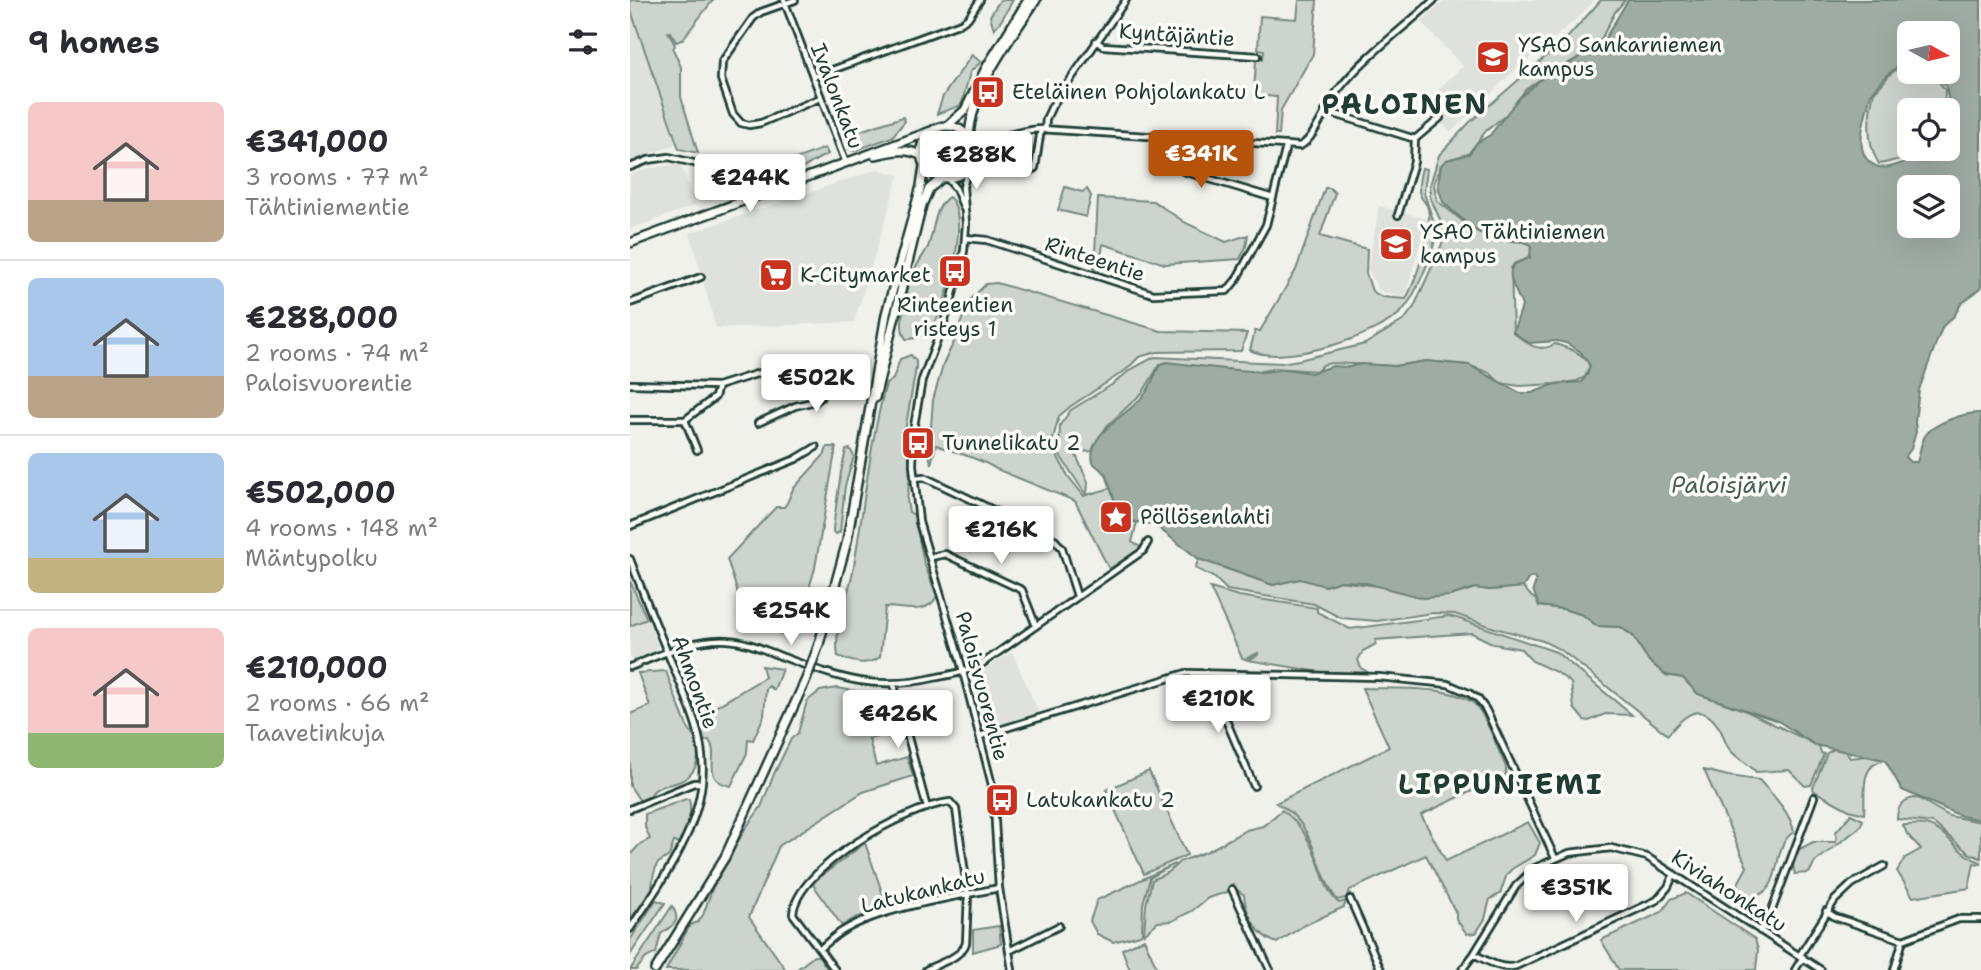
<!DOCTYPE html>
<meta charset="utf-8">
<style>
:root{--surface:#fff;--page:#f2f2f3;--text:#2b2b33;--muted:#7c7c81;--line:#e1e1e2;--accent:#b45309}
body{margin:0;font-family:"Shantell Sans",sans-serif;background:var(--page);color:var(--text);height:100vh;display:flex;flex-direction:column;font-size:26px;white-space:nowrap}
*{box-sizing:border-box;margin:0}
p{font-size:23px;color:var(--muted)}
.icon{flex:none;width:38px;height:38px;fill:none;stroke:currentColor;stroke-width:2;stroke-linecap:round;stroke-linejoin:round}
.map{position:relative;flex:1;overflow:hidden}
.side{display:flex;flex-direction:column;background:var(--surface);width:630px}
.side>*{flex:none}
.needle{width:46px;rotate:98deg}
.controls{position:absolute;left:1267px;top:21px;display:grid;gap:14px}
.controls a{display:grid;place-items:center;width:63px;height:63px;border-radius:10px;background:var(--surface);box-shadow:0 7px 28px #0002;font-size:35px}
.price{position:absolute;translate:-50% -60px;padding:0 16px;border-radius:7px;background:#fff;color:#222;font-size:23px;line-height:46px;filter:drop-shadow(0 2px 4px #0008)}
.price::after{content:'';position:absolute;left:50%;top:42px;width:21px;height:16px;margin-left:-10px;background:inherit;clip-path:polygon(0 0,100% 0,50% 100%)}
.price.on{background:var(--accent);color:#fff}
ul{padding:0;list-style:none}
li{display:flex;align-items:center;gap:21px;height:175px;padding:0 28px}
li+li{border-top:2px solid var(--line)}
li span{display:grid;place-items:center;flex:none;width:196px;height:140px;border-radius:10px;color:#555}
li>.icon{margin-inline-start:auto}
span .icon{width:84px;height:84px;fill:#fffc;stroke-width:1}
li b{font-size:30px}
h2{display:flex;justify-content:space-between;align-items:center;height:84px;padding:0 28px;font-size:30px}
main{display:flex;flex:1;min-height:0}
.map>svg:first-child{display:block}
</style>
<main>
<section class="side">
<h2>9 homes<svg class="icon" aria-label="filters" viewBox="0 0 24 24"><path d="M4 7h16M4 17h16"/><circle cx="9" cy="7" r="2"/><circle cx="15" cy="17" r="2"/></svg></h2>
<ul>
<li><span style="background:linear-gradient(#f6c9c9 70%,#b9a48a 0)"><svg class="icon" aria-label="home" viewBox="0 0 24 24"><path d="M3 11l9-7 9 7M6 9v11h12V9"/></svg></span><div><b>€341,000</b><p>3 rooms · 77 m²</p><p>Tähtiniementie</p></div></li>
<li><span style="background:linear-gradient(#a9c7e8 70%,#b9a48a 0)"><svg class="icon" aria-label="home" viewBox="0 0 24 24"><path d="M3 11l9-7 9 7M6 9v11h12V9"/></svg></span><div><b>€288,000</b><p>2 rooms · 74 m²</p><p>Paloisvuorentie</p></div></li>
<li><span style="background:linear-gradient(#a9c7e8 75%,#c2b280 0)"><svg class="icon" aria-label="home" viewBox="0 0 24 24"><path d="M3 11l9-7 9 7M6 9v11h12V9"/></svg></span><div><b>€502,000</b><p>4 rooms · 148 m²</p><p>Mäntypolku</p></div></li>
<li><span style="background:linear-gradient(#f6c9c9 75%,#8fb573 0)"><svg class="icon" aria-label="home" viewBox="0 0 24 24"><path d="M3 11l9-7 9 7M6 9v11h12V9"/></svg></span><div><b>€210,000</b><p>2 rooms · 66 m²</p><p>Taavetinkuja</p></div></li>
</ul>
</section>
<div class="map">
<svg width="1351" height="970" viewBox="0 0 1351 970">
<rect width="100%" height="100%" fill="#f0f1eb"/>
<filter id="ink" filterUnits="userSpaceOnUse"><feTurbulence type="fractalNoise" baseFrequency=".0143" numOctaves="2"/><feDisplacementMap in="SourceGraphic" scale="14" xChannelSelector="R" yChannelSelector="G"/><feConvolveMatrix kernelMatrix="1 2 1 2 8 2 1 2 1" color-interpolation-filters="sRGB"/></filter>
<g filter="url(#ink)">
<path fill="#dfe2dc" d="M816,0H965L948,18L881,74L821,132L791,105L833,66L791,22Z
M0,8L46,144L0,162Z
M50,164L66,205L0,229V175L20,168Z
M248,169L269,175L224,322L86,328L60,233Z
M749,206L797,219L775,297L749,291L738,269Z
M17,619L28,646L26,651L3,661L0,654V626Z
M382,652L409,713L364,728L349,672Z"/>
<path fill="#cdd3cd" stroke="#768880" stroke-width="2" d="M3,0H83L52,40L46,42L40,32H38L45,45L43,49L51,67V97L68,153L49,149L0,8V1Z
M370,0H383L371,21L364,29L360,16Z
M669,0H687L683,54L651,110L649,135H645L647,97L624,95L626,60L633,59L634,50L628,49L630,16L667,19Z
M971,0H995L985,12L970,41L950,57L916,75L895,90L882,110L856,131L838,154L817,160L811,165L804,184L807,201C823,212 839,229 858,236C871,242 889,238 901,245L902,253L893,261L885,263L881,268L883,332C896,343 908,354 925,344C938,348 954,353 960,365L955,377L947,381L925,384L890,386L870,383L860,373L838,365L796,361L765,366L701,363L693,365L687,371L645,368L628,372L530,364L513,392L477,426L462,451L449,452L446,455L458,482L457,495L481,488L485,502L497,521L507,522L502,542L512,548L479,569L445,501L366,469C355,460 321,451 306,445L301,464L299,453L303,400L314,362L324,342L338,302L356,284L367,283L531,331L617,333L611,351L527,352L509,357L496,370L441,406L429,416L423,439V448L438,476L454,496L456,495L429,454L430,425L441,410L483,384L500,370L524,357L651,363L669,360L735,344L774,320L784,307L812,244V224L800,197V185L809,155L839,123L938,37Z
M342,55L351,62L340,72L332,103L329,106L307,114L313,96Z
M1279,66V72H1301L1315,90L1314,110H1279V149H1304C1295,161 1286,158 1272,159C1264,160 1257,163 1249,164C1236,143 1238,115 1244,92C1258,81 1257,69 1279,66Z
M273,117L275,121L262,137L224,151L219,149L223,133Z
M195,148L198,154C176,163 155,186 130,182L128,177L131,172Z
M792,168L797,169L794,193L806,229V237C801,257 786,296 772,311C748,336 652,367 620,350L625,331H630L666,270L695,188H700L705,193L690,236L737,249L736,273L742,291L752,297L776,299C786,280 803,230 798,209C797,202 792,201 790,195C787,187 790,176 792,168Z
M435,187L452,192L457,189L461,196L456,217L428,210Z
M319,197C341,213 318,304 304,324C298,333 287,340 276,339C266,326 277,286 284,271C288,262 294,255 298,247C304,232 304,205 319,197Z
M468,198L523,201L556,223L596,242L618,235L616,247L610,259L535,264L473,244L469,273L464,271Z
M281,355L286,361V368L275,431L278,443L280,477L277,500L279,512L284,515L294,563L307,596C298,616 273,607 255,607L250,657C237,667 222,662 208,656C203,629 218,598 223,571C234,509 239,445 256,384L263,379L270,359Z
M197,447H206L185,568L167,629L160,630L157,637L130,623L111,603L97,559L146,507H154L157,503L163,489L195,454Z
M220,449L224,456L215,486L210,532L206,534L203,532V528L211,472L216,450Z
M569,559L643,585L670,578L695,586L710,581L820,596L845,588L860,590L893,587L901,596L908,601L909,606L933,609L953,615L967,626L990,627L1003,636L1019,661L1036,675L1053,678L1068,694L1114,710L1189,746L1191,753L1194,754L1181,785L1175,786L1159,770L1126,772C1119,764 1108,759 1101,751C1096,747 1094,737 1091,731C1073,699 1055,713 1038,735L931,650L913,641L865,628L825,614L803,613L747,621L711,618L684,604L597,590L585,578L565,568Z
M0,581L17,619L0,626Z
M580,588L609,596L687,608V612L720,629L818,616L827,618L926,652L1002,715L975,714L959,721L954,720L944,708L941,683L928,673L902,661L891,649L864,644L842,633L745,640L746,644L733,651L728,660L731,668L741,674L690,672L618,660L628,655V653L615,659L612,658Z
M132,666L152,669L144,690L139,686L136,689L134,716L123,740L118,739L117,753L101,786C69,780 91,757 79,740L74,741L71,729L74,714L135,677Z
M36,671C42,689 49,706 56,724C59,731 65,736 67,742C71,759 66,776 48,782C38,786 24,785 20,797L10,801L0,786V714L20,706L8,673Z
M207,688L247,695L257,701L261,721L270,730L239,739L246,766L277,757L283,776L233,792L149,846L119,917L156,970H36L60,925L68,922L73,915L83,887L115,829L131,807L144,774L161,739L168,733L177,701L190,691Z
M732,688C760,689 830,684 848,708C860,725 867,748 876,767V775L791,815L816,861L898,822L910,843L905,855L882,869L877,874L870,894L860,899L855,919L846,933L837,934L826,919V913L796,855L720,890L716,898L707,900C684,869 687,823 646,803L759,747Z
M1204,749L1215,751L1220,758L1237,756L1254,760C1228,766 1236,794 1234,814L1219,810L1184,791L1183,788L1197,753Z
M1074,770L1098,776L1129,780C1142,794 1161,813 1164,832C1137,848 1159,896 1115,898L1109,895L1106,887L1117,867Z
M519,771L557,855L514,874L476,790Z
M1288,798L1319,816L1351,822V858L1340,854L1303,823L1267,819C1267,806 1274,798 1288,798Z
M56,799H59C63,815 56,829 49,843L44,842L39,856L27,864L23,877L22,892L0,919V855L10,844L20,839L15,827V814Z
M652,810C668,821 680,841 687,859C692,873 697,894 709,903L716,901L714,907L673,926L647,943C627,936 616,915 614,895L601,885L599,887L601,891L578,898L562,911L542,921L528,922L514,934L516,905L522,880L539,872L549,862L578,851L616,830L633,826Z
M1221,814L1233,820L1230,827L1185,862L1179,873L1165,874L1163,865L1168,850L1183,842H1205L1207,837L1205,833Z
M1273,825C1281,825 1289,824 1296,825C1319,831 1328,856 1351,862V864L1344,863L1339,888L1283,897L1267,871L1275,858L1291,849L1277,834Z
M235,843L258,909L225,918L212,926L182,883Z
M545,864L520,878L513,904L512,933L510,935L483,942L467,934L460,921L467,900Z
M1056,893L1125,939L1128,950L1126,970H989L971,940L1032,912L1041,899Z
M26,900L35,903L0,955V940Z
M42,906C53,923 41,926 31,934L26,953L16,958L6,970H0Z
M369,926L371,944L343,952V930Z
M514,939L528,970H500L492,949Z
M184,956H189L198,970H166Z"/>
<path fill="#9faca4" stroke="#6c8077" stroke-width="2" fill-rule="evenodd" d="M998,0H1351V288L1331,304L1324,316L1313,326L1305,346L1289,390L1285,421L1286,432L1281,449L1275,457L1280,462H1287C1290,454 1290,444 1295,436C1303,423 1336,412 1351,413V820L1331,816L1272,790L1255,760L1185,745L1148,721L1068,694L1053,678L1036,675L1019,661L1003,636L991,627L967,626L953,615L933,609L909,606L903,590L906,581L904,577L899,578L893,587L860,590L845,588L820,596L793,598L732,582L710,581L695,586L670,579L643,585L569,559L523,524L497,521L485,502L476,474L463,463C456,432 498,416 515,394C521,386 525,374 530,364L537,362L594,369L633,372L657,369L681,373L703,366L719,367L731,364L765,366L796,361L839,365L890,393H902L925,384L952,382L958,373L960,366L951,352L936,343L927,341L899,343L883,332L892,306C889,296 875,275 883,266C886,262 896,260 900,258L901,245L896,242L868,240L856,236L846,231L825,213L813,202L809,190L808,184L811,165L817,160L839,154L847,143L860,135L889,98L916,75L936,66L974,40ZM1279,33H1318V72H1301L1316,86L1319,104L1316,110L1318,149H1308L1307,154L1298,162C1291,162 1283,161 1276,162C1265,165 1254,171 1244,165C1224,155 1233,125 1237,109C1239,104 1239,97 1242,93C1251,82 1263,65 1279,63ZM1279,187H1318V226H1279Z"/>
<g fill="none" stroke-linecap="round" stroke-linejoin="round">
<g stroke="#1f3d34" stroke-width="10">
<path id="street" d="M154,0L216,163
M165,0L131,12L123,18L92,62L91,79L103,114L111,123L119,125L131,123L190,98
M466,41L473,46L628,56
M183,77L331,23L338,18L350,0
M695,111L785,139
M415,130L416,119L422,106L496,0
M548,139L549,167L553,171L643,198
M341,140C365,142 387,130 411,129L670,146C685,139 697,104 709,89C735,56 773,29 804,0
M343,158L367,140
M0,167L18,160L39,157L72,165L98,178L110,202
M338,169L333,187L336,224L334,251L320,306L292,380L284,426L283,465L289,522L330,660L363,789L369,888L382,970
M376,172L402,170L405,168L411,129
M317,178L326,189L334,209
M768,215L784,162L785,139L810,118
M336,238L357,240L523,294L597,291L606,280L636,225L656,147
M0,303L71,277
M0,384L88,386L139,370L188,372L192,383L191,397L186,401L165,406L128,423
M0,420H55L85,397L88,386
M55,420L67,450
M284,478L294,477L424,539L432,548L447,596
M0,526L166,459L186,447
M301,557L315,554L392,590L406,626
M0,559C12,591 25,622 38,654C54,694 77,736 72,781C67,835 29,885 0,929
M0,667C30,655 64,638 97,640C117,641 134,650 153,657C211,679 245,692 308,677C324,674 339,671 353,663L513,551L518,542
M576,673L624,786
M264,685L297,808
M350,736L556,673L749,677L818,684L839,693L848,699L856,710L925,858
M0,809L64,783H72
M602,889L640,970
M720,899L751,970
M1196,911L1205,917L1273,940L1329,919H1351
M1130,931L1139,918L1184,797
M190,949C198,942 206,934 216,929C254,907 325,897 369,888
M379,951L429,926
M844,954C857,961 872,970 886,966L1027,900L1038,887L1044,874
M1170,955L1205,900L1222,884L1254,866
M205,970L163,914C166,868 278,806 320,802L326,809L338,895L336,943C331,958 309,963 296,970
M832,970L844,954L886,886L905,868L939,853L981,848L1017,857L1191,970
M1165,970L1173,957
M1264,970L1273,940"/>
</g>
<g stroke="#1f3d34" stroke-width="12">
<path id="secondary" d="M291 152a26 26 0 1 1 52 0a26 26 0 1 1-52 0Z
M317,126L335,110L356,68L398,0
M339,137C342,87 379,41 406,0
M245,155C260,152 276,147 290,155
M0,243L301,131
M245,398L292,205L299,189L312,178
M189,644L217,541L256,314L291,186L294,166
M25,970L95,857L177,677"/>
</g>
<use href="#street" stroke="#fdfcf7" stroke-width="4.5"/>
<use href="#secondary" stroke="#fdfcf7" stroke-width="7"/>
<g stroke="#1f3d34" stroke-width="12" stroke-linecap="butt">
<path id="secondary-bridge" d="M177,677L189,644"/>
</g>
<use href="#secondary-bridge" stroke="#fdfcf7" stroke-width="7"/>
</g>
</g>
<defs>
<g id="school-square" transform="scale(1.75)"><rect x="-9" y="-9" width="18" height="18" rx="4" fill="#c8321e" stroke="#fdfcf7"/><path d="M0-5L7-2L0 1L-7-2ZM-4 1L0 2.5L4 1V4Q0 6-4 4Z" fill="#fff"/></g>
<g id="bus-square" transform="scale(1.75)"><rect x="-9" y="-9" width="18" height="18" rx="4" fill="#c8321e" stroke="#fdfcf7"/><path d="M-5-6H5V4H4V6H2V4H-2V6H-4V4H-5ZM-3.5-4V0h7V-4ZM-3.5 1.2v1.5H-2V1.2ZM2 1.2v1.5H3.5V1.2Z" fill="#fff"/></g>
<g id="supermarket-square" transform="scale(1.75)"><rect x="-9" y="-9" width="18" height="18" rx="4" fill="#c8321e" stroke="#fdfcf7"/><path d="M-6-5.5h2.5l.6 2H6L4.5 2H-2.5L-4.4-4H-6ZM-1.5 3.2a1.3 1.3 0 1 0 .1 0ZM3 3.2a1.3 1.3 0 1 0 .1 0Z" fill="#fff"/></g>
<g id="sight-square" transform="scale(1.75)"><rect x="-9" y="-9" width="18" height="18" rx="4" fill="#c8321e" stroke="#fdfcf7"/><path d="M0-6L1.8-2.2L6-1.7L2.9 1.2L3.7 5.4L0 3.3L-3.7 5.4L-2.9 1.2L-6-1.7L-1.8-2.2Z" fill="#fff"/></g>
</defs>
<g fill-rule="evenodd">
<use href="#school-square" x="863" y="57"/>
<use href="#bus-square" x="358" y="92"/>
<use href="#school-square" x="766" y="244"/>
<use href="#bus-square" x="325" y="271"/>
<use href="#supermarket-square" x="146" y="275"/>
<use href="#bus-square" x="288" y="443"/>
<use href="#sight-square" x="486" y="517"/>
<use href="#bus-square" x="372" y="800"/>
</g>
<g text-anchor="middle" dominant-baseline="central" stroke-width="7" stroke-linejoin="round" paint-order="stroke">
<g font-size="21" fill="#1f3d34" stroke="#fdfcf7">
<text transform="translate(547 35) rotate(4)">Kyntäjäntie</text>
<text transform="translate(207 96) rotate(69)">Ivalonkatu</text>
<text transform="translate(465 259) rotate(18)">Rinteentie</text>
<text transform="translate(65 682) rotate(70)">Ahmontie</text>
<text transform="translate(352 686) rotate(75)">Paloisvuorentie</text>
<text transform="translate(293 891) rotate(-14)">Latukankatu</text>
<text transform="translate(1099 891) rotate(33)">Kiviahonkatu</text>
</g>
<g font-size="21" fill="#1f3d34" stroke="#fdfcf7" text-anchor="start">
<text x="888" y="45">YSAO Sankarniemen<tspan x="888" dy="24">kampus</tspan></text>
<text x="382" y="92">Eteläinen Pohjolankatu L</text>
<text x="790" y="232">YSAO Tähtiniemen<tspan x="790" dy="24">kampus</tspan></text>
<text x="170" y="275">K-Citymarket</text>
<text x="325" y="305" text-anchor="middle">Rinteentien<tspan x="325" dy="24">risteys 1</tspan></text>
<text x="312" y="443">Tunnelikatu 2</text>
<text x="510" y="517">Pöllösenlahti</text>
<text x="396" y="800">Latukankatu 2</text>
</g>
<g font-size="23" font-style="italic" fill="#455e56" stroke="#fdfcf7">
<text x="1099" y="485">Paloisjärvi</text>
</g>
<g font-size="28" font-weight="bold" letter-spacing="2" fill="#1f3d34" stroke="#fdfcf7">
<text x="775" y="104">PALOINEN</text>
<text x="871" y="784">LIPPUNIEMI</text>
</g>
</g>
</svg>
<div class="controls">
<a><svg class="needle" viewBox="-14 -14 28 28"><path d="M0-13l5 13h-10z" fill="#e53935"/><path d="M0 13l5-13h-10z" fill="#7c7c81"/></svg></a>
<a><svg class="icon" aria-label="locate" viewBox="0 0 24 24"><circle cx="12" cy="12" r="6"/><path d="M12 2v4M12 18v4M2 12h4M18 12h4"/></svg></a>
<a><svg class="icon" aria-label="layers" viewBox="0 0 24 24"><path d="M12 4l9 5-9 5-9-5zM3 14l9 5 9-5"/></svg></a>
</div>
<b class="price on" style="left:571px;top:190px">€341K</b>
<b class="price" style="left:346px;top:191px">€288K</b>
<b class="price" style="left:120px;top:214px">€244K</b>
<b class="price" style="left:186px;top:414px">€502K</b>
<b class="price" style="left:371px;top:566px">€216K</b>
<b class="price" style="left:161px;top:647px">€254K</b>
<b class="price" style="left:588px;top:735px">€210K</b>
<b class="price" style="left:268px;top:750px">€426K</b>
<b class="price" style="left:946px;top:924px">€351K</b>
</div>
</main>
